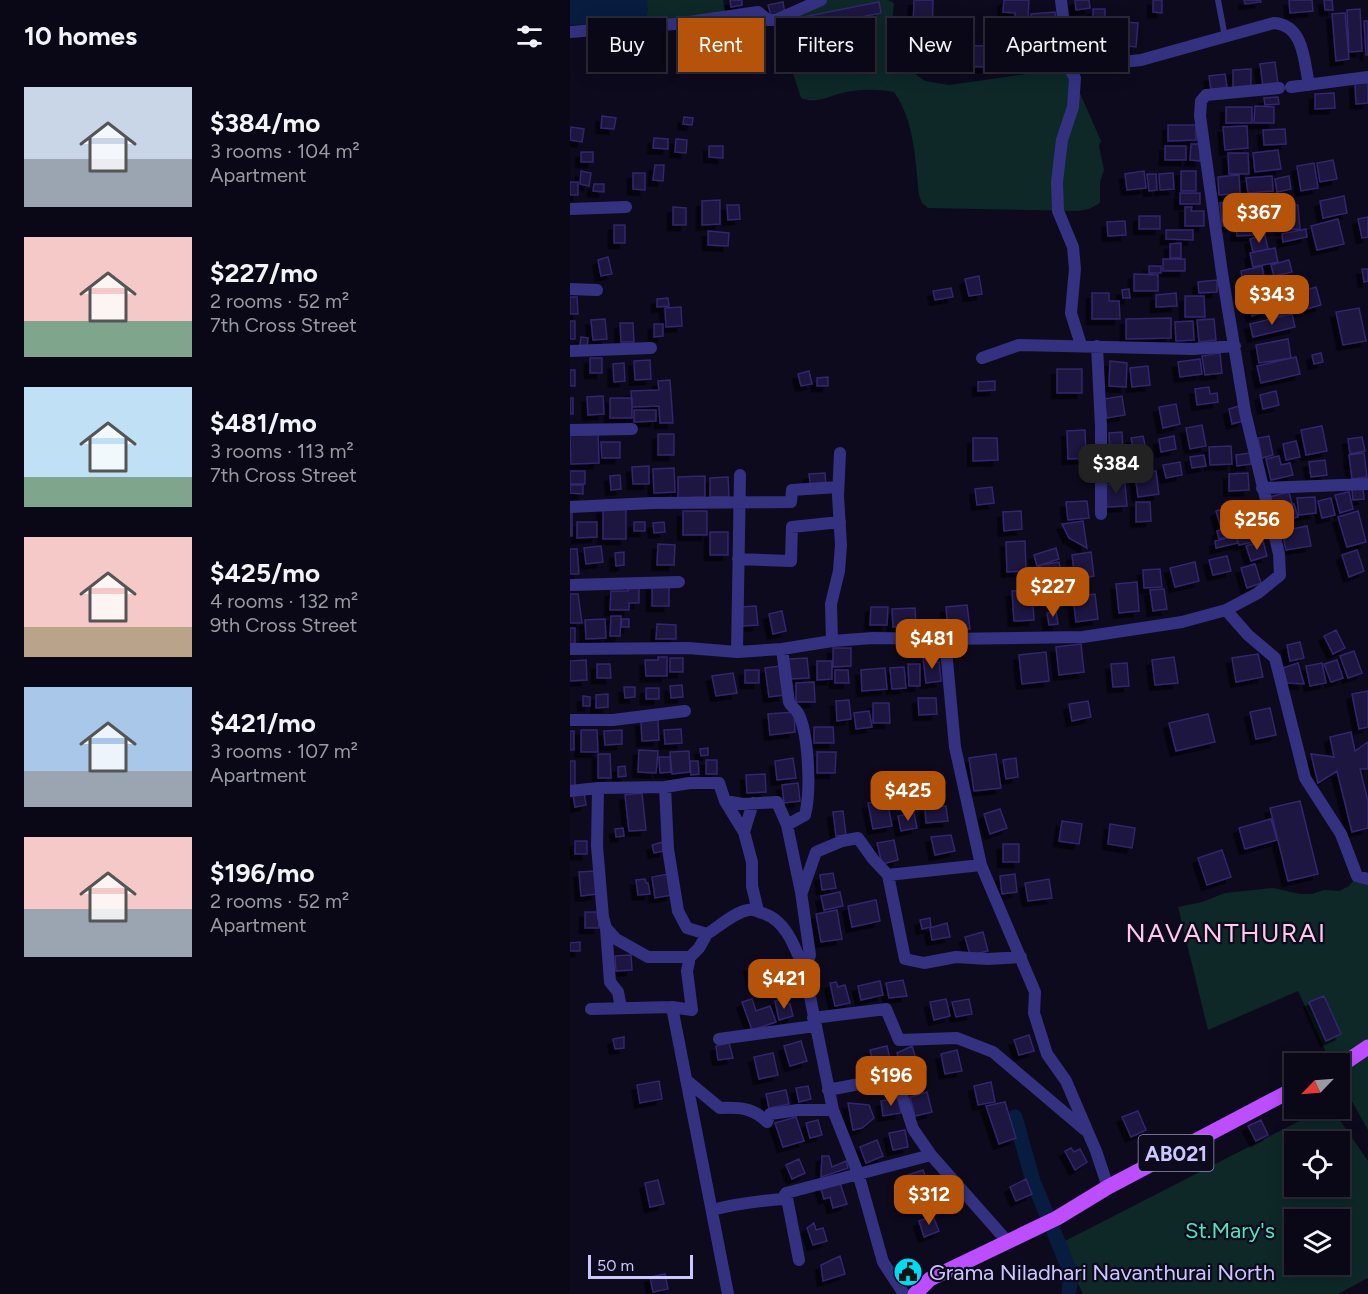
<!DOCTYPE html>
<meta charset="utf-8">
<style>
:root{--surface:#0a0816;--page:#181623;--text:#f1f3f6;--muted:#999aa1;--line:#2a2935;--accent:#b45309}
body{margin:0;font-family:Figtree,sans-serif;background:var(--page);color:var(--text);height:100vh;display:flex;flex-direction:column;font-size:22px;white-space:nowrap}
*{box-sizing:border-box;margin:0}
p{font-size:20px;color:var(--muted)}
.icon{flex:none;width:33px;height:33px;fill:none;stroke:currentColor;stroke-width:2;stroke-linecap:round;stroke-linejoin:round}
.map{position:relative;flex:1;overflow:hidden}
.panel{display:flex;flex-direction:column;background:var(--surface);width:570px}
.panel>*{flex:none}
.guide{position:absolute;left:18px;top:18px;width:570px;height:54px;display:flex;gap:12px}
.needle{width:39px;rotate:245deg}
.controls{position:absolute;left:714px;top:1053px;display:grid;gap:12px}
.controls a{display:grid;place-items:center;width:66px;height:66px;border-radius:0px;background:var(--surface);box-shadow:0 3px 15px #0003,0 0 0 2px var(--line);font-size:30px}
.scale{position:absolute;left:18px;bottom:15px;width:105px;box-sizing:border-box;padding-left:6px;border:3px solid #cdc7ff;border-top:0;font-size:16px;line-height:21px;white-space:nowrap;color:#cdc7ff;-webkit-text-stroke:4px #0d0a1e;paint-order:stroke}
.price{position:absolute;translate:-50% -51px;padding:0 14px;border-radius:12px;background:var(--accent);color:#fff;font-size:20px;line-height:39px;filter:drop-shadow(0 2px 3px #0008)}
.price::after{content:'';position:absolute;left:50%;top:36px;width:18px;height:14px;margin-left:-9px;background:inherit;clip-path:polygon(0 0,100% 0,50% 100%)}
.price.active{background:#222;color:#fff}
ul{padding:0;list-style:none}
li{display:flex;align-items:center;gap:18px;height:150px;padding:0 24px}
li span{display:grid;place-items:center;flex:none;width:168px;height:120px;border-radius:0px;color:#555}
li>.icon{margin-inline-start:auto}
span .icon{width:72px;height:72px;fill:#fffc;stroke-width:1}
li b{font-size:26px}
h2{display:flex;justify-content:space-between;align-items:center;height:72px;padding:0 24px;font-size:26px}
.pill{padding:0 21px;border-radius:0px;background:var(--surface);box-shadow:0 3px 15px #0003,0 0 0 2px var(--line);font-size:21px;line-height:54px}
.pill.active{background:var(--accent);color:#fff}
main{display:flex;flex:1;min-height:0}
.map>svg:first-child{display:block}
</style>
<main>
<section class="panel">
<h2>10 homes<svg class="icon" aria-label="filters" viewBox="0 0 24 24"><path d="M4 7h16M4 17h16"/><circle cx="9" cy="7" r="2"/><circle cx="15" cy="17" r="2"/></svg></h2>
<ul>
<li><span style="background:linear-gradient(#c9d6e8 60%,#9aa5b1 0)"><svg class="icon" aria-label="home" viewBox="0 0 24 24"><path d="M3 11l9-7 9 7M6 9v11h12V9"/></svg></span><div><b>$384/mo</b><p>3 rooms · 104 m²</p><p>Apartment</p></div></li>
<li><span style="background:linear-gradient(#f6c9c9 70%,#7fa58c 0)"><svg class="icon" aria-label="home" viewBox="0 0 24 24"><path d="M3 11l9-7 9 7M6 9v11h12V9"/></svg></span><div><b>$227/mo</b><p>2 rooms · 52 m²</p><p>7th Cross Street</p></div></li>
<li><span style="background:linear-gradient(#bfe0f5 75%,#7fa58c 0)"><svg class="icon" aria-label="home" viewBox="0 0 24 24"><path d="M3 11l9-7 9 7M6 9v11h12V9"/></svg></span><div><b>$481/mo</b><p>3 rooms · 113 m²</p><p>7th Cross Street</p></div></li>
<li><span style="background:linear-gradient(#f6c9c9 75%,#b9a48a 0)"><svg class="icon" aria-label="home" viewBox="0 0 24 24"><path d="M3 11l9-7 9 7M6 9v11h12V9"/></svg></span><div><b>$425/mo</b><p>4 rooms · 132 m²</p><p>9th Cross Street</p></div></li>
<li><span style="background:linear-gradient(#a9c7e8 70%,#9aa5b1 0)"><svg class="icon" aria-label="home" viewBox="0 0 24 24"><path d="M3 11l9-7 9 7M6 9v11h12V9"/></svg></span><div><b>$421/mo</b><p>3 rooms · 107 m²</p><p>Apartment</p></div></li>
<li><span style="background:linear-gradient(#f6c9c9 60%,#9aa5b1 0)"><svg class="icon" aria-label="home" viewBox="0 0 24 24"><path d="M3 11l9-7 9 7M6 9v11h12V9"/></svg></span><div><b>$196/mo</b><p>2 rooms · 52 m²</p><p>Apartment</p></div></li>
</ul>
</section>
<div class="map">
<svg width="798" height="1294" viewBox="0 0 798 1294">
<defs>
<filter id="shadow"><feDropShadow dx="-5.5" dy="5.5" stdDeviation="0" flood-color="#0009"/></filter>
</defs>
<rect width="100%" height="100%" fill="#0d0a1e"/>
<path fill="#0d2827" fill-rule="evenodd" d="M77,0H153L157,17L74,28L77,19Z
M251,0H318L324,3L322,23L324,43L328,54L345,74L355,81L379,85L499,68L531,141L529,146L534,170L530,182V203L519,209L508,211L358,208L352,203L349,195C345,160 345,122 324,92C308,89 288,89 272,93C257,97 246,104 231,98L206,20Z
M787,876L798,879V1130L770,1080V1064L761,1063L728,991L638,1030L608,907L632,902L655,893L703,888L730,894H742L754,890L769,891L779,886Z
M753,1109H762L798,1161V1278L768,1294H513L489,1244ZM724,1142H770V1186H724ZM724,1220H770V1264H724Z"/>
<path fill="#071c3f" d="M0,0H77L78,9L75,24L0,25Z"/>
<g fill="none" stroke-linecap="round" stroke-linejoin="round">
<path stroke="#071c3f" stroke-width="15" d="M445,1117L463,1181L501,1274L499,1291"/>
</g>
<path fill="#1d1540" stroke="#33256d" stroke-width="1.5" filter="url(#shadow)" d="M160,0H172V5L161,7Z
M344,0H363L362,45L418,46L417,67L342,65Z
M434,0H459L458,17H445V13L433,12Z
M505,0H519L520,8L506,10Z
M583,0H592V13L583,12Z
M674,0H690L691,2L675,4Z
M719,0H742L743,11L720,13Z
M754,0H762L763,10H755Z
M213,2L215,14L201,16L198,5Z
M309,2L311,13L231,29L228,18Z
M523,9H535V18H523Z
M790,9L792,51L779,52L777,10Z
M485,12L487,30L463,32L461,14Z
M775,13L779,59L766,61L762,14Z
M518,19L520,35L508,36L506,21Z
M794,21H798V55H796Z
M551,22L568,23L566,47L549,45Z
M434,23L452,25L450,60L432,59Z
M705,62L708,84L693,86L690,64Z
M681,69V87H663V70Z
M655,74L657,87L641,90L639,76Z
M785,83H798V103L786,104Z
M764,93L765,108L745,109V94Z
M708,97L709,104L695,105L694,98Z
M685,106L704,107V123H684Z
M656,107H682V123H656Z
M32,116L46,118L44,129L31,128Z
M114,117L123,118L122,125L113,124Z
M598,125H626V140L598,141Z
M677,126L678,148L655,150L653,127Z
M1,127L14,129L12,142L0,140Z
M715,129L716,144L694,145L693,130Z
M84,138L98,139V149L83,148Z
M106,139L117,140L116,153L105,152Z
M621,144H631L630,161L620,160Z
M139,146H153V158L139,157Z
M595,146H616V160H595Z
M708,150L711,169L685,172L683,153Z
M11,152H23V162H11Z
M658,153H678L679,174H659Z
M763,160L767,179L750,182L747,163Z
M744,163L748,188L731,191L727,166Z
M85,165H94L93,181L83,180Z
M11,171L21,173L19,186L10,184Z
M574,171L576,188L557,190L555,174Z
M611,171H626V191H611Z
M63,173H75V190L63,189Z
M603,173L604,189L590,190L589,174Z
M577,174H586L587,190L579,191Z
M669,175L670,193L649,195L648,177Z
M702,176L703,191L678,193L676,178Z
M719,176L721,189L707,192L705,179Z
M0,182H8V195H0Z
M24,184H34V192L23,191Z
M610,193H630V204H610Z
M683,196L684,207L665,209L664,198Z
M774,196L777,213L753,218L750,201Z
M150,200V224L132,225V201Z
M663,202L665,225L652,226L650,203Z
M157,205H169L170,219L158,220Z
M728,205L730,229L711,230L710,216L698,218L697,209Z
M103,207L116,208V225H103Z
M615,207H622L621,211H634V226H615Z
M684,211L686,235L667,236L665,213Z
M569,216H590V229H569Z
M798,217V237L792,238L788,219Z
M768,219L774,244L747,250L741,226Z
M555,221L556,235L538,236L537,222Z
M44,225H55V243H44Z
M736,229L737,237L713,242L712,234Z
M596,230H623V240L596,239Z
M138,231L159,233L158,246L138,245Z
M695,235L698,249L683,252L680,239Z
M611,243V258H600V244Z
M705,248L708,262L683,267L680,253Z
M38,257L42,274L31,276L28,260Z
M593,259H615V271H593Z
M719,260L722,272L704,276L701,265Z
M579,266H591V273H579Z
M692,266L694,278L673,283L671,271Z
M792,269H798V281L794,282Z
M564,274L588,275V291H564Z
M409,276L412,294L399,296L395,279Z
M647,280V292L629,293L628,282Z
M746,287L751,305L729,311L724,294Z
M381,288L383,297L365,300L363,291Z
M559,289L560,298H553L552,290Z
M719,290L726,310L704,317L698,296Z
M522,293H539V301H549L550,319H522Z
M606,293L607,306L586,307V295Z
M615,296H634L635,317H615Z
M0,297H7L8,314H0Z
M98,298L99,306L87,307V299Z
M691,300L694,312L682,316L679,303Z
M111,307L112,326L96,327L95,308Z
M789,308L796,341L773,345L766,312Z
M722,314L725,327L683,337L680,324Z
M601,318V338L556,339V319Z
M35,319L37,339L23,340L21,320Z
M644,319L646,340L629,342L627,320Z
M0,321H5V339H0Z
M623,321L624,340L606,341L605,322Z
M50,323H63L64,342H51Z
M84,324H93V336L84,337Z
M11,337L18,338L17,347L10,346Z
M718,339L721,358L689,363L686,345Z
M650,353L652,373L635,375L632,356Z
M751,353L753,362L744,364L742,355Z
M726,357L730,374L691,383L687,366Z
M20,358H32V373H20Z
M630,359L632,374L610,377L608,362Z
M80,360L81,379L65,380L64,361Z
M540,361L557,363L556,387L539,386Z
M54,363L55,381L44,382L43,364Z
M578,366L580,385L562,387L560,368Z
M487,369H512V393H487Z
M0,370H5V386H0Z
M239,371L242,384L231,386L228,374Z
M258,377V386H247V378Z
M100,380L103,423H90L89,406L62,407L61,391L89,390L88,381Z
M425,381V390L408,391V382Z
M639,387L640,394L647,393L648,402L627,405L625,389Z
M706,391L709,405L693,409L690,395Z
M33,396L34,414L18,415L17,397Z
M552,396L555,415L537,418L534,399Z
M0,398H3V414H0Z
M40,398H62V418H40Z
M606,404L610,424L593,428L589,407Z
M669,406L673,421L662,424L659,409Z
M64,410H86V421L64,422Z
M632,425L636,446L620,449L616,428Z
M752,426L757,451L736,455L731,430Z
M515,430L516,458L498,459L497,431Z
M552,432L553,449L540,450L539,433Z
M28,434L29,463L1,464L0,435Z
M88,434H104V455H88Z
M573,436L576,449L564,452L561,438Z
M604,436L606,449L591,452L589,439Z
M699,436L703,455L692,458L688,438Z
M792,437L795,451L780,454L778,439Z
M403,438H427L428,460L403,461Z
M726,441L730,457L716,460L713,444Z
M31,442H50V458H32Z
M661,446L662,464L640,465L639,447Z
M680,453L681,464L667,466L666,455Z
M794,453L797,477L782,479L779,455Z
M634,455L636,466L622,468L620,457Z
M709,456L711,465L720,463L723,475L701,480L696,459Z
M755,460L757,475L741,477L739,462Z
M610,462L612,475L596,478L593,465Z
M557,463L559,482L542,483L540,464Z
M79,466V484H63L62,467Z
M104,468L105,492L84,493L83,469Z
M0,471H15V484H0Z
M586,471L589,494L568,497L565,474Z
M255,473L256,487L241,489L239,474Z
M678,473L679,490L659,491V474Z
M50,475L51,489L41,490L40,476Z
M135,476V497L108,498V477Z
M158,477L159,497H140V478Z
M555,483L557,506L537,507L536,494L531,485Z
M0,485H13V494L0,493Z
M422,487L424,503L407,505L405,489Z
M793,488L794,499L783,500L782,489Z
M719,492L722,504L702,509L699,497Z
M779,492L783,509L770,513L765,495Z
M745,497L746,513L729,515L727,498Z
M761,498L765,515L752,518L748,501Z
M517,501L519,518L498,520L496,502Z
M566,502H580L581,521L566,522Z
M675,502L680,519L651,528L646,511Z
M724,504L728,517L704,523L701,510Z
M33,508H56V539H33Z
M0,511H2V536H0Z
M113,511H137V535H113Z
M451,511L452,529L434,531L433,512Z
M788,511L796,542L777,547L768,517Z
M513,521L517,548L499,538L492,524Z
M681,521L683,530L669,533L667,525Z
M7,522H27V537L7,538Z
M64,522H75V531H64Z
M94,522L95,532L84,533L83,523Z
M666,525L669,534L649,539L647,531Z
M737,526L741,546L716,550L712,531Z
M684,531L687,541L669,545L666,536Z
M140,532H158V555H140Z
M666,536L668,543L646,548L645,541Z
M455,541L456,571L437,572L436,542Z
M693,541L697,556L681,561L676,546Z
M88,544L105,545L104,565H87Z
M31,546L33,562L16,564L14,548Z
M486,548L489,559L467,566L464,555Z
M0,549H7L9,574H0Z
M787,550L794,571L779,577L772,555Z
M54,552V565L46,566L45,553Z
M521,552L524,576L505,579L502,555Z
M657,556L661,571L643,575L639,560Z
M489,562L494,590L475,593L470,565Z
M625,562L629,581L605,587L600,568Z
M685,564L691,583L677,588L671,568Z
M590,569L592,587L574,588L573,570Z
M567,582L569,611L549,613L546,584Z
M82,585H99V606H82Z
M58,587H69V603H59V610H40L41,591H58Z
M594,589L597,609L583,611L580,590Z
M462,590L464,620L444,621L442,591Z
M0,594H8L12,623H0Z
M525,594L528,619L506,622L503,597Z
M397,605L400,629L378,631L376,607Z
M186,606L188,625L171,626L170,607Z
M301,607H318L317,625H300Z
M345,608L346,626L323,627L322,609Z
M212,611L216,631L203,634L199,614Z
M486,611L488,624L479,625L477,613Z
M41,616H51L50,636H40Z
M35,619L36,638L16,639L15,620Z
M52,619H59V627H51Z
M87,624L106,625V639H86Z
M0,628H5V643L0,644Z
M766,630L775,648L763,654L754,636Z
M730,642L734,658L720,661L717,645Z
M511,644L514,672L489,675L486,647Z
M263,648H281V666L263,667Z
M784,651L792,673L778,678L770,656Z
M476,652L479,681L452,684L449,655Z
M688,654L693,677L666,682L662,658Z
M362,656L363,663L369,662L371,681L356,683L353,657Z
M88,657H97V676H76L75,660H88Z
M604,657L608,683L585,685L582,660Z
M100,658H113V672H100Z
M237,658L239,678L219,679L218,659Z
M16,660L17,680L0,681V661Z
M767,660L773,678L761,682L754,664Z
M247,661H262V679L247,680Z
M557,663L559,686L543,687L541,664Z
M728,663L734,684L717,683L713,668Z
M752,663L756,683L740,686L736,666Z
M27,664H40L41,678H27Z
M338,664H350V686H339Z
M210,666L214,695L199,697L195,668Z
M334,667L336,688L322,689L320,668Z
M315,668L317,689L292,691L291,670Z
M175,670H189V683H175Z
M265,670H278L279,683H265Z
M163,673L167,693L146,696L142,676Z
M244,682L245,702H226V683Z
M112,685L113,697L101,698L100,686Z
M54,687H65V697L55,698Z
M76,688H89V699H76Z
M798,691V727L789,729L782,694Z
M38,694V707L26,708V695Z
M13,696L20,697V706H13Z
M348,698H366L367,714L349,715Z
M279,700L281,719L267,721L266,701Z
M518,701L521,717L502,721L499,704Z
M303,703H319L320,723H303Z
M700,708L706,735L686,739L680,712Z
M299,711L302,727L286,729L284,713Z
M224,712L225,732L200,735L198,714Z
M638,714L645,742L606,751L599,723Z
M88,720L89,740L72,741L71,721Z
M244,727H263L264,743H244Z
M111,729L112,743L95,744L94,730Z
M11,730H27L28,752H11Z
M52,730V744L35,745L34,731Z
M0,731H4V750H0Z
M781,732L785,751L798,742V769H790L798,801V828L782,832L767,771L748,783L741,754L764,757L760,737Z
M138,748V755L131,756L130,749Z
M69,750L88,751L86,773L68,772Z
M119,751L120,772L102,774L100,752Z
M247,752H266L265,773H247Z
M28,754H40L41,778H28Z
M426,754L431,788L404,791L399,758Z
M89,757H100L101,772L90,773Z
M223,758L226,778L207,780L205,761Z
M446,758L448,777L436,779L433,760Z
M136,760H147V774H136Z
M0,761H5V788H0Z
M120,761H128L129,774L121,775Z
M55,766L56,776L48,777V767Z
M195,774L196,792L177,793L176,775Z
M228,783L230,801L214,803L212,785Z
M14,792L16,805L5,807L3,794Z
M72,793L76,830L59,831L55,795Z
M317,800L322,826L303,829L298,803Z
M730,801L748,874L718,881L700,808Z
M376,806L378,821L356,823L355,808Z
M430,809L437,828L420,834L414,814Z
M273,811L276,835L266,836L263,812Z
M344,813L347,828L331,831L328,816Z
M701,819L707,840L675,849L669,828Z
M492,821L512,824L509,844L489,841Z
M540,824L565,828L562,848L538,844Z
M53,828L54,836L46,837L45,829Z
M381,835L385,851L365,855L361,837Z
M324,840L328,860L312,864L307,843Z
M5,841H17V854H5Z
M93,842L95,851L84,853L82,845Z
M433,844H449V862H433Z
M652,850L661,877L637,885L628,858Z
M25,871L27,894L11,896L9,872Z
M263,873L266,888L252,890L250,875Z
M98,874L102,895L85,898L82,877Z
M445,874L447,892L432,894L430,876Z
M75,879L76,883H78L80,894L68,895L66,880Z
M479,879L482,898L458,901L455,883Z
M270,892L273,906L254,910L251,896Z
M306,900L310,921L282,927L278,906Z
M267,910L272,939L251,942L246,914Z
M15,912H29V928H15Z
M360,918L361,927L352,929L350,920Z
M377,923L380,937L362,940L360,928Z
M413,932L418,951L400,955L395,937Z
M10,942V951H0V943Z
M61,955L62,970L46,971L45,956Z
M194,963L199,985L184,988L179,966Z
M333,980L337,996L319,998L316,983Z
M310,981L313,995L291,1000L288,986Z
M266,982L268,987L275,985L280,1003L265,1006L260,983Z
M754,996L771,1034L756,1041L739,1002Z
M182,999L186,1011L200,1006L206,1022L182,1030L172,1002Z
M376,999L380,1016L364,1020L360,1002Z
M399,999L402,1014L386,1017L382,1002Z
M211,1000L214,1003L220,1004L223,1016L209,1020L205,1001Z
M459,1035L464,1051L449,1055L444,1040Z
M54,1037V1048L45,1049L43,1039Z
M231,1041L237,1061L220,1066L214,1046Z
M159,1043L163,1058L148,1060L146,1046Z
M317,1046L322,1067L305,1071L300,1050Z
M342,1046L349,1069L332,1074L327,1053Z
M387,1050L392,1071L375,1074L371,1054Z
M203,1053L208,1075L189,1079L184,1057Z
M89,1081L92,1099L70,1103L67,1085Z
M421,1082L425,1102L408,1105L404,1086Z
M238,1086L241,1099L229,1102L226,1088Z
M216,1090L219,1104L199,1108L196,1094Z
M357,1092L362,1112L345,1116L340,1097Z
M328,1098L331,1113L313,1116L311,1101Z
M435,1102L446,1138L429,1144L416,1106Z
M278,1103L299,1105L304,1118L292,1128L283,1130Z
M568,1111L576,1130L561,1137L552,1117Z
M226,1117L234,1141L213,1147L205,1123Z
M248,1120L252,1135L240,1138L236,1123Z
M691,1120L698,1135L686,1141L678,1126Z
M335,1130L338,1147L323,1150L319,1133Z
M307,1140L313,1156L296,1163L290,1147Z
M501,1148L504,1152L510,1149L517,1162L505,1170L495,1151Z
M252,1156H259L262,1167L276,1161L278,1168L251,1177Z
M229,1159L235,1173L222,1179L216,1165Z
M353,1170L360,1187L344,1193L338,1175Z
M456,1179L462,1194L446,1201L440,1187Z
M88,1180L94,1204L80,1207L75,1183Z
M269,1180L277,1204L263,1208L260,1197L254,1199L250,1186Z
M363,1216L369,1231L354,1237L349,1221Z
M244,1223L246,1230L253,1228L257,1241L243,1245L237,1228Z
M270,1256L275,1274L253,1281L251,1265Z
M95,1274L98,1289L83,1292L80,1277Z"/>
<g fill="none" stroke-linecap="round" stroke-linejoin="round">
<path stroke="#343280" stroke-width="6" d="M648,0L655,37"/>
<path stroke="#343280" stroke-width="12" d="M491,0L499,68L571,60L704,23C734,25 734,61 739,85
M0,32L105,24L188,12L198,20H206L251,0
M499,68L505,78L503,107L492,140L487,182L488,211L503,247L505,269L501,313L511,345
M721,87L798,77
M0,209L56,207
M0,289L27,290
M527,346L531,427V514
M0,351L81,348
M412,358L449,345L623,349L665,346
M0,430L62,429
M692,488L798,484
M0,507L82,503L221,502L222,490L268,487
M168,559L221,561L222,527L270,522
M0,585L109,582
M656,610L678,635L705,658L735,778L771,834L787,876L798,879
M375,639L385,747L411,865L465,992L464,1013L477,1054L496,1081L526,1151L538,1187
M262,641L261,604L269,571L271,545L268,496L270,453
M0,649L118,648L167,652L212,649L262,641L303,638L375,639L513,637L612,622L656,610L688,593L710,575L709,554L675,412L652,273L630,116L631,101L636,95L709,88
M212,649L219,702C221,707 225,708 228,713C239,734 241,792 235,815L217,825L231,892L240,955L235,972L263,1110L288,1173L313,1262L334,1294
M167,652L170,475
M0,720H43L115,711
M95,787L98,849L108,911L117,928L137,934C150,926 163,913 178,910C183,909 187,911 192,913C217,920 226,950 235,972
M28,788L27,846L33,917L36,928L46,939L78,957H120
M0,791L28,788L95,787L120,783H149L155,801L173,804L207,802L217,825
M155,801L174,832L182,862V886L188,911
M174,832L183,803
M318,875L411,865
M232,892L246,852L272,841L288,838L303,859L318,875L335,959L354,963L386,957L418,959L451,957
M36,928L40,982L48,992L51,1008
M102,1007L158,1294
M21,1009L102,1007L122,1010L117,971L120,957L129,948L137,934
M243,1018L316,1009L329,1040L387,1038L423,1052L515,1130
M149,1039L245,1026
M116,1080L150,1108C169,1107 184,1108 197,1122L200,1114L228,1110H263
M258,1090L326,1077L343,1129L361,1155L437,1241
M142,1210C165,1204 188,1201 212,1199L216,1193
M229,1260L216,1193L361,1155"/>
<path stroke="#bc4eff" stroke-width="15" d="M770,1066L798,1047
M345,1294L360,1279L487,1218L538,1187L724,1089"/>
</g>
<defs>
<g id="civic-disc" transform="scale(1.5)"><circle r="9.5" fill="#00dbf2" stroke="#0d0a1e"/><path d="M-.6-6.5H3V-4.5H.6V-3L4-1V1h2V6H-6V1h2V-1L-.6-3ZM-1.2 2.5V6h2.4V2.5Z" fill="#111"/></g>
</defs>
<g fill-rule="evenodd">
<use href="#civic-disc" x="338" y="1272"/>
</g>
<g text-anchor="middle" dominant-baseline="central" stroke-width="4.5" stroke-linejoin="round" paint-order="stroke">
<rect fill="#0d0a1e" stroke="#938ebc" stroke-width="1.5" x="568.5" y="1135" width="75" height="36" rx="4.5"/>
<g font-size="21" font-weight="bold" fill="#cdc7ff">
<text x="606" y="1153">AB021</text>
</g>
<g font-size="22" fill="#4ce6bf" stroke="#0d0a1e">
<text x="660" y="1230">St.Mary's</text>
</g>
<g font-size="22" fill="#cdc7ff" stroke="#0d0a1e" text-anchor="start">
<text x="359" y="1272">Grama Niladhari Navanthurai North</text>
</g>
<g font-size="26" letter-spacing="1.5" fill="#ffc9ec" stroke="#0d0a1e">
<text x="656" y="933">NAVANTHURAI</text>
</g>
</g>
</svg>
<div class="controls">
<a><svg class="needle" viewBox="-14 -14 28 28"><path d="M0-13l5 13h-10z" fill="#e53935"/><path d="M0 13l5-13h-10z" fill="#999aa1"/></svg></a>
<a><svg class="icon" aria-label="locate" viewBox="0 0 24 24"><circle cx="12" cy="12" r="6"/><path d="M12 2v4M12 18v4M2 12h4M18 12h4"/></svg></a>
<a><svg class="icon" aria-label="layers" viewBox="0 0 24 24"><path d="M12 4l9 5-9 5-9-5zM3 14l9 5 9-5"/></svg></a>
</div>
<div class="scale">50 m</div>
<b class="price" style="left:689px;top:244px">$367</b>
<b class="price" style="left:702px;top:326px">$343</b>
<b class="price active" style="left:546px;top:495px">$384</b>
<b class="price" style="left:687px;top:551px">$256</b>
<b class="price" style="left:483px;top:618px">$227</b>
<b class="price" style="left:362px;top:670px">$481</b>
<b class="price" style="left:338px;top:822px">$425</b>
<b class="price" style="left:214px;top:1010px">$421</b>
<b class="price" style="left:321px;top:1107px">$196</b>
<b class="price" style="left:359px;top:1226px">$312</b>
<div class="guide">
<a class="pill">Buy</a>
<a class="pill active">Rent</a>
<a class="pill">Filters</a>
<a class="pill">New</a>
<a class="pill">Apartment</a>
</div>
</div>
</main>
